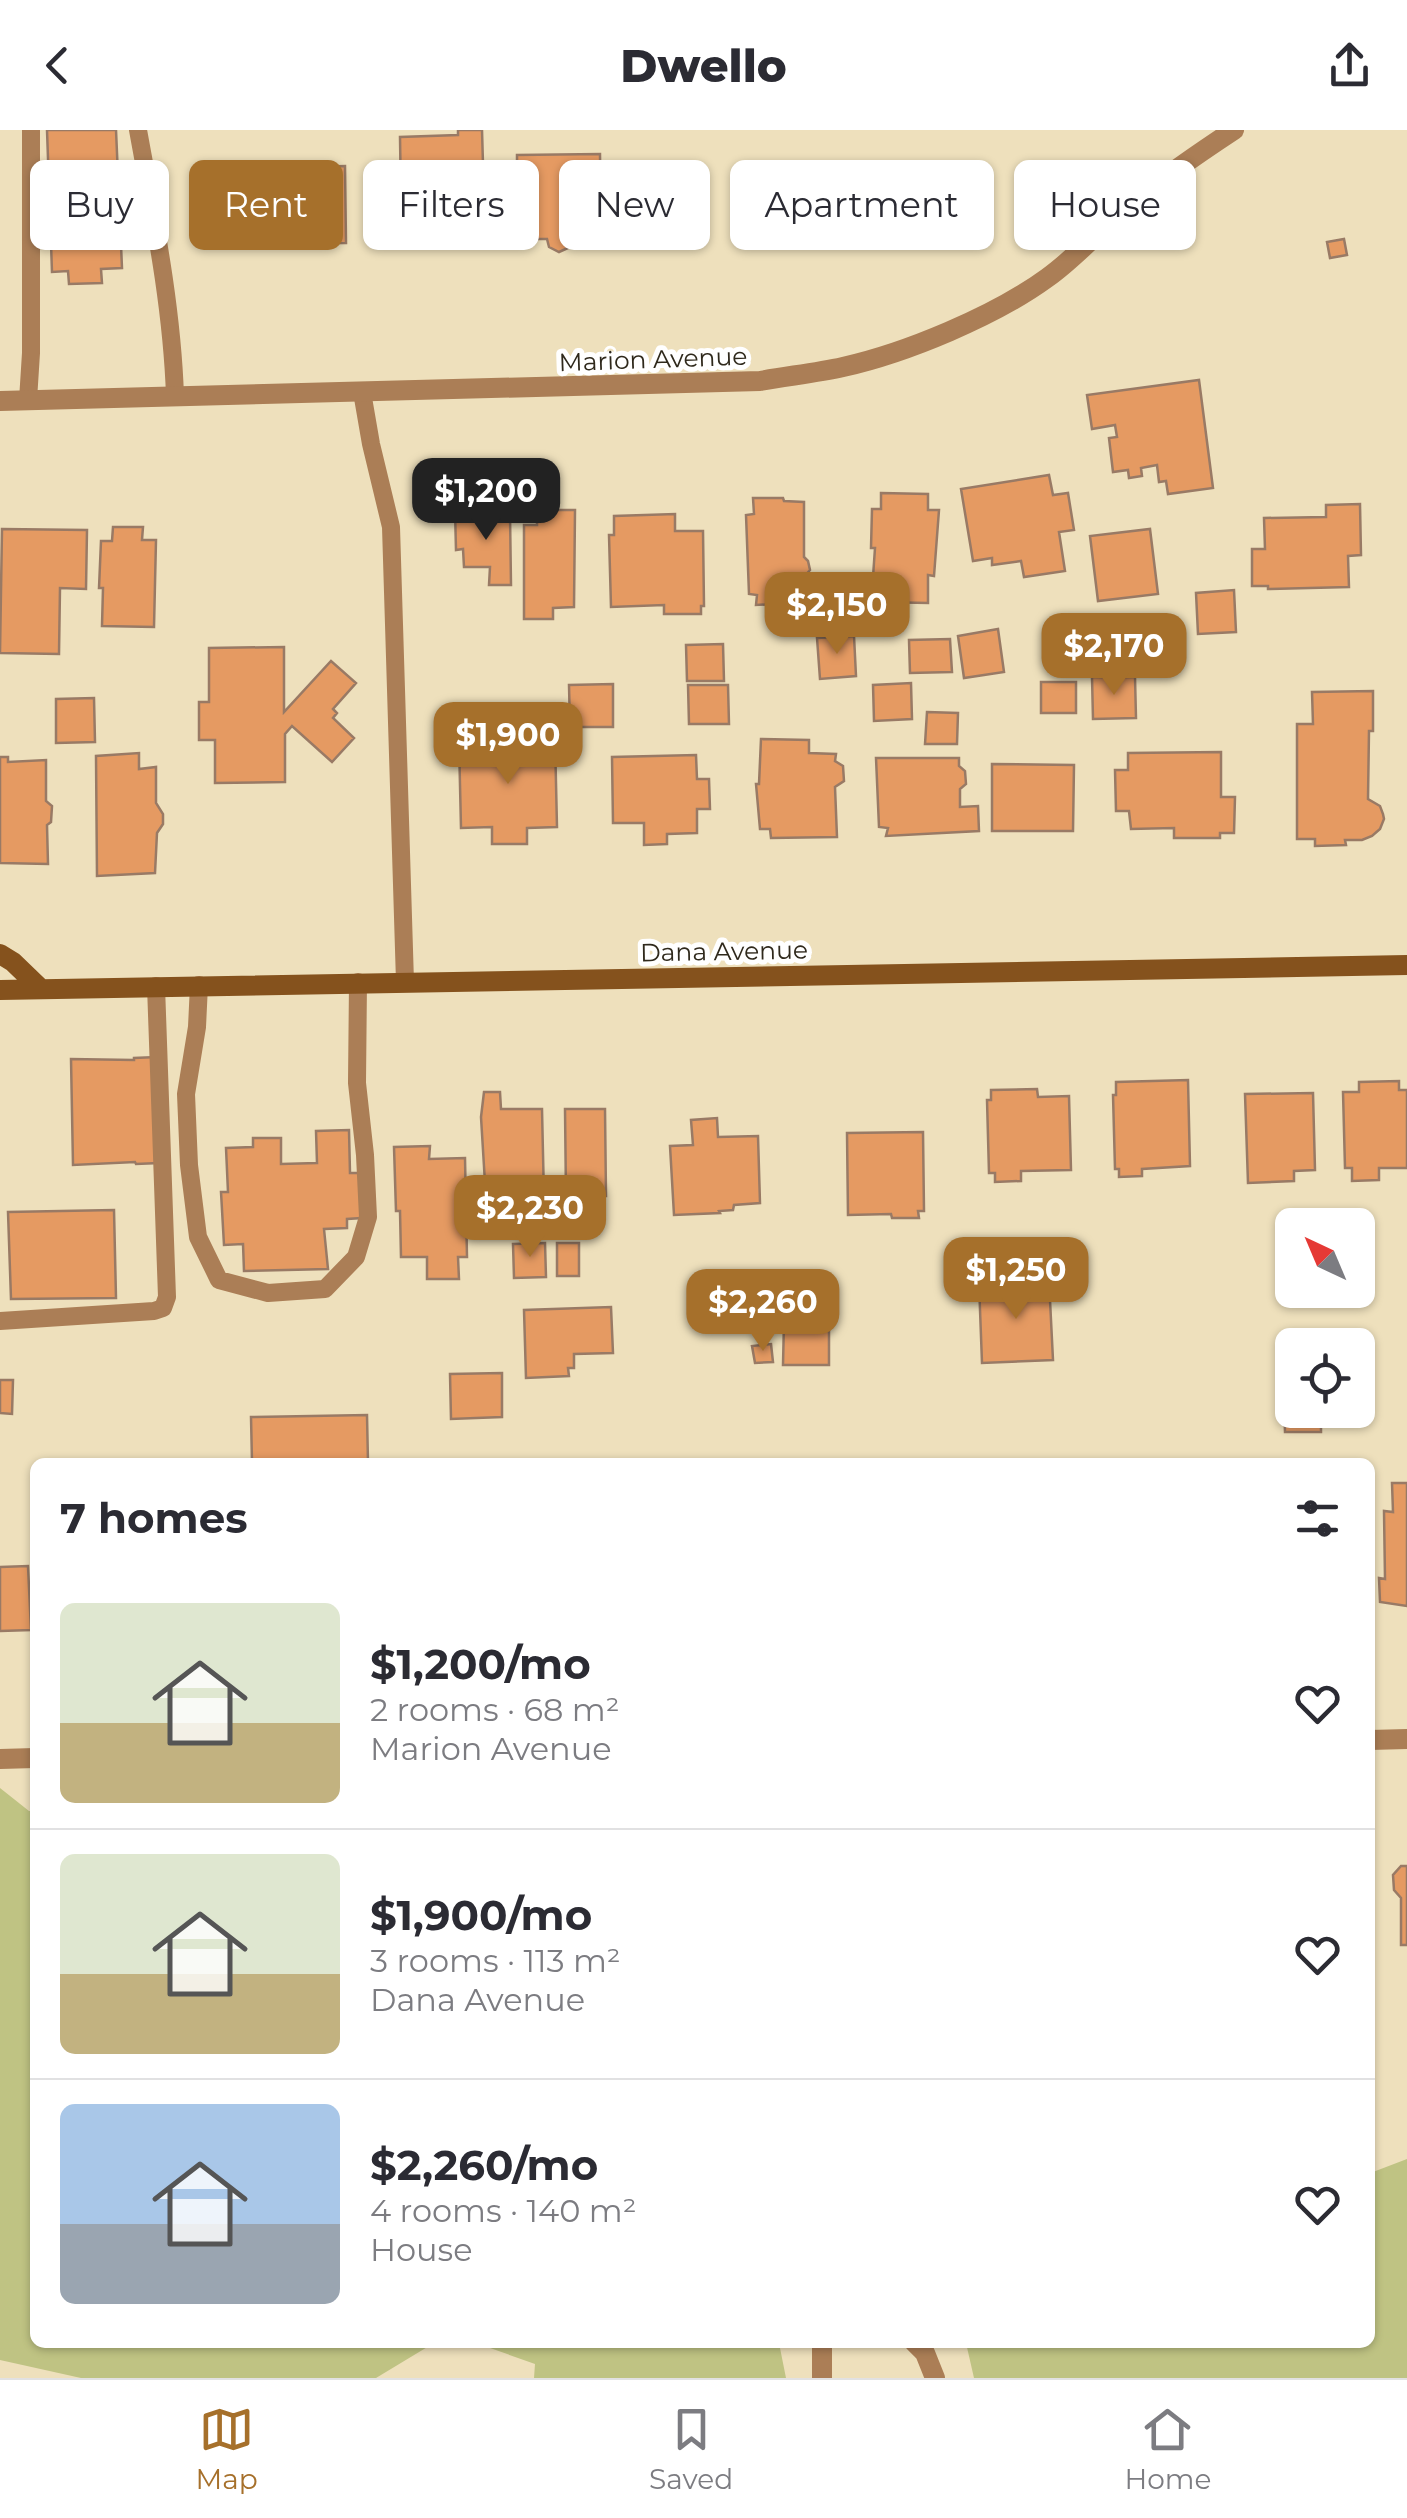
<!DOCTYPE html>
<meta charset="utf-8">
<style>
:root{--surface:#fff;--page:#f2f2f3;--text:#2b2b33;--muted:#7c7c81;--line:#e1e1e2;--accent:#a6702b}
body{margin:0;font-family:Montserrat,sans-serif;background:var(--page);color:var(--text);height:100vh;display:flex;flex-direction:column;font-size:38px;white-space:nowrap}
*{box-sizing:border-box;margin:0}
p{font-size:32px;color:var(--muted)}
.icon{flex:none;width:55px;height:55px;fill:none;stroke:currentColor;stroke-width:2;stroke-linecap:round;stroke-linejoin:round}
.map{position:relative;flex:1;overflow:hidden}
.sheet{position:absolute;left:30px;top:1328px;width:1345px;height:890px;display:flex;flex-direction:column;background:var(--surface);border-radius:15px;box-shadow:0 2px 8px #0004}
.sheet>*{flex:none}
.top-card{position:absolute;left:30px;top:30px;width:1348px;height:90px;display:flex;gap:20px}
.needle{width:65px;rotate:316deg}
.buttons{position:absolute;left:1275px;top:1078px;display:grid;gap:20px}
.buttons a{display:grid;place-items:center;width:100px;height:100px;border-radius:15px;background:var(--surface);box-shadow:0 2px 8px #0004;font-size:50px}
.price{position:absolute;translate:-50% -85px;padding:0 22px;border-radius:20px;background:var(--accent);color:#fff;font-size:32px;line-height:65px;filter:drop-shadow(0 2px 5px #0008)}
.price::after{content:'';position:absolute;left:50%;top:60px;width:30px;height:22px;margin-left:-15px;background:inherit;clip-path:polygon(0 0,100% 0,50% 100%)}
.price.active{background:#222;color:#fff}
ul{padding:0;list-style:none}
li{display:flex;align-items:center;gap:30px;height:250px;padding:0 30px}
li+li{border-top:2px solid var(--line)}
li span{display:grid;place-items:center;flex:none;width:280px;height:200px;border-radius:15px;color:#555}
li>.icon{margin-inline-start:auto}
span .icon{width:120px;height:120px;fill:#fffc;stroke-width:1}
li b{font-size:42px}
h2{display:flex;justify-content:space-between;align-items:center;height:120px;padding:0 30px;font-size:42px}
.tag{padding:0 35px;border-radius:15px;background:var(--surface);box-shadow:0 2px 8px #0004;font-size:35px;line-height:90px}
.tag.active{background:var(--accent);color:#fff}
header{display:flex;justify-content:space-between;align-items:center;height:130px;padding:0 30px;background:var(--surface);font-size:45px;font-weight:800}
.menu{display:flex;justify-content:space-around;align-items:center;height:140px;border-top:2px solid var(--line);background:var(--surface);font-size:28px;color:var(--muted)}
.menu a{display:grid;justify-items:center;gap:5px}
.menu .active{color:var(--accent)}
.map>svg:first-child{display:block}
</style>
<header><svg class="icon" aria-label="back" viewBox="0 0 24 24"><path d="M15 5l-7 7 7 7"/></svg>Dwello<svg class="icon" aria-label="share" viewBox="0 0 24 24"><path d="M12 15V3M7 8l5-5 5 5M5 13v7h14v-7"/></svg></header>
<div class="map">
<svg width="1407" height="2248" viewBox="0 0 1407 2248">
<rect width="100%" height="100%" fill="#eee0bc"/>
<path fill="#bfc383" d="M0,1658L29,1681H35V2212L434,2213L376,2248H81L0,2230Z
M1407,2029V2248H974L966,2213L1370,2212V2039L1373,2042Z
M476,2213H779L786,2248H534L535,2234Z"/>
<path fill="#e59a62" stroke="#997a65" stroke-width="2.5" d="M47,0H116L122,138L101,139L102,153L69,154L68,141L52,142Z
M458,0H482L484,68L454,69L455,93H429L428,70L401,71L400,7L458,5Z
M600,24L601,100H595V109H572L570,117L559,122L549,117L547,109H526L525,98H517V25Z
M345,36L346,113L237,114L235,39Z
M1344,109L1347,125L1330,128L1327,112Z
M1199,250L1213,358L1168,364L1166,351L1159,352L1157,335L1141,338L1142,346L1129,348L1128,340L1113,342L1109,308L1117,307L1115,295L1092,299L1087,265Z
M1049,345L1053,365L1068,363L1074,400L1059,402L1065,441L1024,447L1021,431L992,435V428L973,431L961,359Z
M881,363L928,364V380H939L934,446L928,445V473L878,472L879,447H873L875,418H871L872,379H881Z
M753,368H783L784,371L804,372V427L808,431L810,440L805,446V464L812,463L813,472L756,475L757,465L749,464L746,385L754,384Z
M1360,374L1361,425L1348,426L1349,457L1268,459V456H1252V419H1265L1264,388L1326,387V375Z
M455,380H477L478,385L510,384L511,455H489L490,437H464L463,419L456,420Z
M537,380H575L574,477L553,478V489H524V395H537Z
M675,384V401H703L704,476H701V484H664V475L611,477L609,405H614V386Z
M113,397H143L142,410H156L154,497L102,496L103,458H99L101,411H112Z
M2,399L87,400L86,459L60,458L59,524L0,523Z
M1150,399L1158,464L1098,471L1090,406Z
M1234,460L1236,502L1198,504L1196,463Z
M998,499L1004,542L964,548L958,506Z
M854,506L856,546L820,549L817,508Z
M950,509L952,542L910,543L909,510Z
M723,514L724,551H687L686,515Z
M284,517V582L331,531L356,553L333,579L337,583L333,588L354,608L332,632L292,596L285,604V652L215,653V610H199V572H209V518Z
M1092,547H1135L1136,588L1093,589Z
M1041,552H1076V583H1041Z
M911,553L912,589L874,591L873,555Z
M613,554V597H570L569,555Z
M688,555H728L729,594H689Z
M1373,561V601H1369L1368,669L1380,676L1383,684L1384,689L1380,699L1372,706L1362,710H1345L1346,715L1315,716V709H1297V594H1313L1312,562Z
M94,568L95,612L56,613V569Z
M927,582L958,583L957,614H925Z
M555,609L557,697L527,698V714H492V697L461,698L459,612Z
M761,609L809,610V623L836,624L835,631L843,636L844,651L835,657L837,707L771,708L770,699H760L756,654H759Z
M1221,622V667H1235L1234,703H1220V708H1174V698L1131,699L1129,681H1116L1115,640H1128V623Z
M139,623V639L156,637V673L163,684V694L157,703L155,743L97,746L96,626Z
M696,625L697,649H709L710,679H697V703L667,704V714L644,715V693H613L612,627Z
M0,627H8V632L46,630V671L52,676L51,692L47,695L48,734L0,733Z
M876,628H959V636L965,641L966,654L960,659V677L978,676L979,701L886,706L888,698L879,697Z
M992,634L1074,635L1073,701H992Z
M157,927L159,1033L136,1034L135,1032L73,1035L71,929L134,930V928Z
M1188,950L1190,1036L1142,1039V1046L1119,1047V1039H1115L1113,965H1116V952Z
M1399,951V960H1407V1038H1379V1050L1352,1051V1038H1345L1343,962H1359V952Z
M1037,959L1038,967L1069,966L1071,1040L1021,1041V1051L995,1052V1043H989L987,970H991V960Z
M484,962H500L501,979H542L544,1068H502V1059H496V1053H485L481,987Z
M1313,963L1315,1040L1294,1041V1051L1248,1053L1245,964Z
M565,979H605L606,1066H566Z
M717,988L718,1007L758,1006L760,1073L734,1075L733,1080L719,1081L720,1083L674,1085L670,1016L693,1015L691,990Z
M349,1000L350,1043H360L362,1088L347,1089V1098L324,1099L328,1139L244,1141L243,1114L224,1115L221,1062H228L226,1018L253,1017V1008H281V1034L317,1033L316,1001Z
M923,1002L924,1081H918L919,1088H892L891,1084L848,1085L847,1003Z
M430,1016L429,1029L465,1028L467,1127H458L459,1149H427V1127H401L400,1081H396L394,1017Z
M114,1080L116,1168L11,1169L8,1082Z
M545,1113L546,1147L514,1148L513,1114Z
M557,1113H579V1146H557Z
M1049,1150L1053,1230L982,1233L979,1153Z
M611,1177L613,1223L574,1224V1238H568L569,1246L526,1248L524,1180Z
M784,1191H829V1235H783Z
M771,1214L773,1232L755,1233L752,1216Z
M502,1243V1287L451,1289L450,1244Z
M0,1250H13L12,1284L0,1283Z
M1284,1269H1292V1280H1321V1302H1285Z
M367,1285L368,1332H252L251,1287Z
M1392,1353H1407V1476L1380,1472L1379,1448L1385,1449L1384,1381L1393,1382Z
M28,1436L31,1500L0,1501V1437Z
M1401,1736H1407V1815H1401V1768L1394,1760L1393,1745Z"/>
<g fill="none" stroke-linecap="round" stroke-linejoin="round">
<path stroke="#ab7e56" stroke-width="18" d="M138,0C154,88 172,176 175,266
M362,262L371,314L391,397L405,852
M28,270L31,223V0
M199,855L197,897L186,964L189,1035L198,1107L219,1150L268,1163L325,1159L356,1127L368,1087L365,1025L357,953L358,852
M0,1191L154,1181L163,1178L167,1167L156,856"/>
<path stroke="#ab7e56" stroke-width="20" d="M0,271L760,251C787,246 816,243 843,237C906,223 995,186 1047,148C1074,129 1097,103 1122,81C1157,52 1196,25 1234,0
M1370,1610L1407,1609
M0,1629L35,1628
M822,2212V2248
M914,2212L925,2223L935,2248"/>
<path stroke="#85521d" stroke-width="20" d="M0,824L13,832L41,859
M0,860L1407,835"/>
</g>
<g text-anchor="middle" dominant-baseline="central" stroke-width="10" stroke-linejoin="round" paint-order="stroke">
<g font-size="25" fill="#2f291c" stroke="#fff">
<text transform="translate(653 229) rotate(-2)">Marion Avenue</text>
<text transform="translate(724 821) rotate(-1)">Dana Avenue</text>
</g>
</g>
</svg>
<div class="buttons">
<a><svg class="needle" viewBox="-14 -14 28 28"><path d="M0-13l5 13h-10z" fill="#e53935"/><path d="M0 13l5-13h-10z" fill="#7c7c81"/></svg></a>
<a><svg class="icon" aria-label="locate" viewBox="0 0 24 24"><circle cx="12" cy="12" r="6"/><path d="M12 2v4M12 18v4M2 12h4M18 12h4"/></svg></a>
</div>
<b class="price active" style="left:486px;top:413px">$1,200</b>
<b class="price" style="left:837px;top:527px">$2,150</b>
<b class="price" style="left:1114px;top:568px">$2,170</b>
<b class="price" style="left:508px;top:657px">$1,900</b>
<b class="price" style="left:530px;top:1130px">$2,230</b>
<b class="price" style="left:1016px;top:1192px">$1,250</b>
<b class="price" style="left:763px;top:1224px">$2,260</b>
<div class="top-card">
<a class="tag">Buy</a>
<a class="tag active">Rent</a>
<a class="tag">Filters</a>
<a class="tag">New</a>
<a class="tag">Apartment</a>
<a class="tag">House</a>
</div>
<section class="sheet">
<h2>7 homes<svg class="icon" aria-label="filters" viewBox="0 0 24 24"><path d="M4 7h16M4 17h16"/><circle cx="9" cy="7" r="2"/><circle cx="15" cy="17" r="2"/></svg></h2>
<ul>
<li><span style="background:linear-gradient(#dfe7d0 60%,#c2b280 0)"><svg class="icon" aria-label="home" viewBox="0 0 24 24"><path d="M3 11l9-7 9 7M6 9v11h12V9"/></svg></span><div><b>$1,200/mo</b><p>2 rooms · 68 m²</p><p>Marion Avenue</p></div><svg class="icon" aria-label="heart" viewBox="0 0 24 24"><path d="M12 20l-8-8c-3-5 5-10 8-4 3-6 11-1 8 4z"/></svg></li>
<li><span style="background:linear-gradient(#dfe7d0 60%,#c2b280 0)"><svg class="icon" aria-label="home" viewBox="0 0 24 24"><path d="M3 11l9-7 9 7M6 9v11h12V9"/></svg></span><div><b>$1,900/mo</b><p>3 rooms · 113 m²</p><p>Dana Avenue</p></div><svg class="icon" aria-label="heart" viewBox="0 0 24 24"><path d="M12 20l-8-8c-3-5 5-10 8-4 3-6 11-1 8 4z"/></svg></li>
<li><span style="background:linear-gradient(#a9c7e8 60%,#9aa5b1 0)"><svg class="icon" aria-label="home" viewBox="0 0 24 24"><path d="M3 11l9-7 9 7M6 9v11h12V9"/></svg></span><div><b>$2,260/mo</b><p>4 rooms · 140 m²</p><p>House</p></div><svg class="icon" aria-label="heart" viewBox="0 0 24 24"><path d="M12 20l-8-8c-3-5 5-10 8-4 3-6 11-1 8 4z"/></svg></li>
</ul>
</section>
</div>
<nav class="menu">
<a class="active"><svg class="icon" aria-label="map" viewBox="0 0 24 24"><path d="M3 6l6-2 6 2 6-2v14l-6 2-6-2-6 2zM9 4v14M15 6v14"/></svg>Map</a>
<a><svg class="icon" aria-label="saved" viewBox="0 0 24 24"><path d="M7 4h10v16l-5-4-5 4z"/></svg>Saved</a>
<a><svg class="icon" aria-label="home" viewBox="0 0 24 24"><path d="M3 11l9-7 9 7M6 9v11h12V9"/></svg>Home</a>
</nav>
